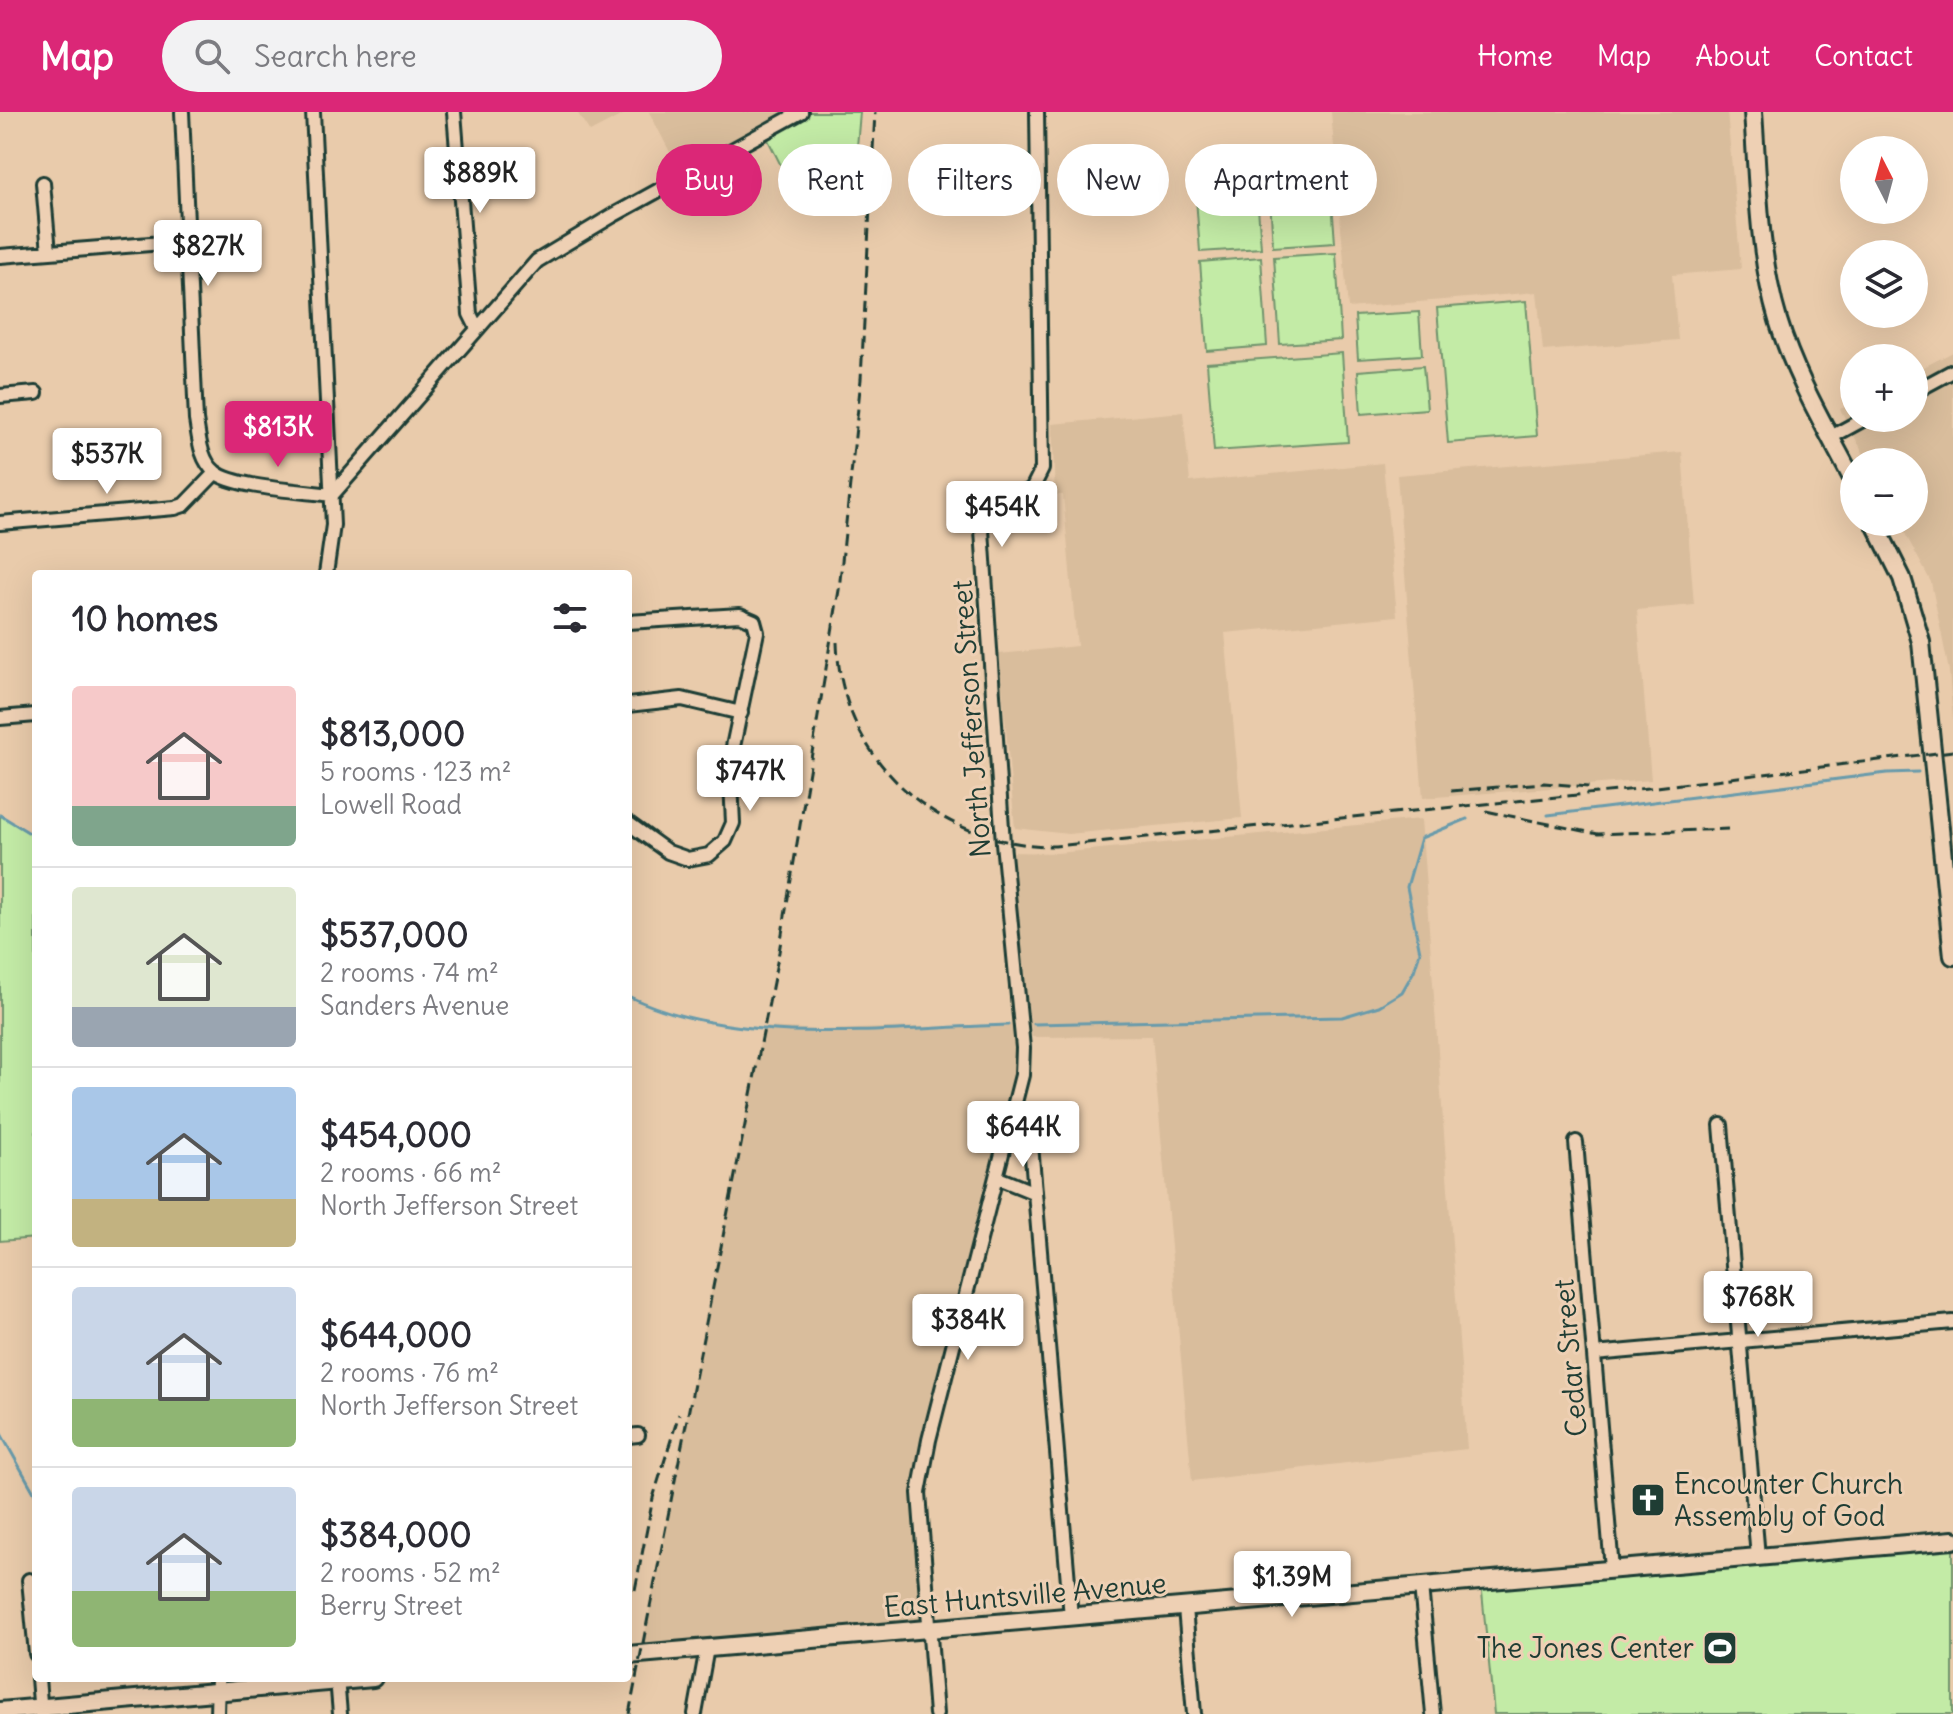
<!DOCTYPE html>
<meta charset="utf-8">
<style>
:root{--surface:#fff;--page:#f2f2f3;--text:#2b2b33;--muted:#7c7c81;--line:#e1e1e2;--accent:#db2777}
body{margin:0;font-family:Delius,sans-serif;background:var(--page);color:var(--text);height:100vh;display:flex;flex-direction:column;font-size:30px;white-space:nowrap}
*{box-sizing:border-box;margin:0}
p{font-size:26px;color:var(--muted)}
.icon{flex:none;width:44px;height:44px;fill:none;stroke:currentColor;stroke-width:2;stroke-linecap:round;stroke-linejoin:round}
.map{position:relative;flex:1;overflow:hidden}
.details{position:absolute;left:32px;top:458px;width:600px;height:1112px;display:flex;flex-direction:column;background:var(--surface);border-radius:8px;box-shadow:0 8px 32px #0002}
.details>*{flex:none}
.guide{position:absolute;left:656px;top:32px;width:760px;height:72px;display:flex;gap:16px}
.needle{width:52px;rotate:354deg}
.fabs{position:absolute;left:1840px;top:24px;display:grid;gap:16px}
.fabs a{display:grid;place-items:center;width:88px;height:88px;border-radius:50%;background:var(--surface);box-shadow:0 8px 32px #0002;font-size:40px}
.price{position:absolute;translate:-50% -68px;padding:0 18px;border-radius:8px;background:#fff;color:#222;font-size:26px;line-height:52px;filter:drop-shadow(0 2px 4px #0008)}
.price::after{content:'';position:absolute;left:50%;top:48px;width:24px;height:18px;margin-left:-12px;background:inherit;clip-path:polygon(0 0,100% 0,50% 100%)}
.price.on{background:var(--accent);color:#fff}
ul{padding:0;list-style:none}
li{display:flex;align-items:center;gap:24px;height:200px;padding:0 40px}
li+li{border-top:2px solid var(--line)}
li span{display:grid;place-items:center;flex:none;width:224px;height:160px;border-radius:8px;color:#555}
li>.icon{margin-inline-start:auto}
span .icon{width:96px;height:96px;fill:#fffc;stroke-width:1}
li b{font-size:34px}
h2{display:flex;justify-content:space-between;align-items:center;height:96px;padding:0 40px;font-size:34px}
.chip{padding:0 28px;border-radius:36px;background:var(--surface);box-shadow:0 8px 32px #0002;font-size:28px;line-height:72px}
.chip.on{background:var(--accent);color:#fff}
header{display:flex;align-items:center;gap:48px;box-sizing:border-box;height:112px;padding:0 40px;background:var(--accent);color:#fff}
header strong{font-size:38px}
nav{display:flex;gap:44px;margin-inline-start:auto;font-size:28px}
.search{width:560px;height:72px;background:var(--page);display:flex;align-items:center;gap:20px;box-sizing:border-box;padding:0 28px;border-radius:44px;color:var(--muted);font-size:30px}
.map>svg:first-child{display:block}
</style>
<header>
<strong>Map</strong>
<div class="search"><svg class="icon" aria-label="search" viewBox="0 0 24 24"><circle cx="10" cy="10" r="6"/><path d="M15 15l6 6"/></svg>Search here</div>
<nav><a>Home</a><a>Map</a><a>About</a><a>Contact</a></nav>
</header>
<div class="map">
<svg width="1953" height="1602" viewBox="0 0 1953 1602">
<rect width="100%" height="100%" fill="#e9cbab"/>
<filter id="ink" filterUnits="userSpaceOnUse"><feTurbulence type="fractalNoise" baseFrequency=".0125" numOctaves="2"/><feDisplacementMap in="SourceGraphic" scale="16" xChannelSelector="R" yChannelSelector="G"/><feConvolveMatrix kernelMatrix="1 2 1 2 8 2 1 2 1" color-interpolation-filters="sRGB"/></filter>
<g filter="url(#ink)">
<path fill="#d9bd9c" d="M577,0H628L590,20Z
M649,0H801L683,65Z
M1331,0H1727L1741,157L1672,163L1678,228L1543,239L1537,180L1348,196Z
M1953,240V608L1949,559L1931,470L1899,410H1914V350H1868L1840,297L1854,291V306H1914V260Z
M1183,300L1190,370L1383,351L1397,504L1225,521L1242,706L1068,722L1015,716L999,542L1077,534L1063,383H1055L1052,312Z
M1682,340L1694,493L1637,498L1651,668L1423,686L1397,363Z
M1421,707L1467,1337L1192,1369L1152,924L1032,925L1009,740L1057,741Z
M1021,912L1023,936L919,1381L928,1517L641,1542L763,915L823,918Z"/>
<path fill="#c3eba6" stroke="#71946d" stroke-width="2" d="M801,0H860L852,92L801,93L764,20Z
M1329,48L1335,131L1273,135L1268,53Z
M1255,54L1261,136L1200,140L1194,59Z
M1336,141L1341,228L1280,232L1274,145Z
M1261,145L1267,234L1207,239L1200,150Z
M1526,189L1537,324L1448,331L1437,196Z
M1419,200L1422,243L1358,247L1355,204Z
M1342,241L1348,330L1214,339L1207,251Z
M1423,254L1427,297L1361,302L1358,259Z
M0,703L36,725V1126L0,1129Z
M1953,1428V1602H1494L1481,1470Z"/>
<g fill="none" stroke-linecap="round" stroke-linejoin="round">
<path stroke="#699bab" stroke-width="3" d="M0,703L36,725
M1548,703L1887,661L1918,660
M628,884C737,937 890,916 1008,913
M1034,912L1342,905L1379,894L1402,880L1414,859L1420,840L1407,775L1421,726L1467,707
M0,1320L36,1384"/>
<g stroke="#1f3d34" stroke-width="18">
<path id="minor" d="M182,0L196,308C199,325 200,348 215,360C234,376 305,379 332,383
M313,0L333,413L326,462
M454,0L470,202L477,216
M43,71L49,140
M0,144L188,129
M1914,280L1953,259
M0,284L36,281
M1831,325L1866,306
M332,383L537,149L612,104L801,0
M0,411L175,396L184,393L215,361
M628,510L740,503L754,509L757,520L730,649L733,711L725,729L709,743L688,747L668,740L628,711
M628,593L682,587L741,601
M0,606L36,603
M1029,1009L1071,1505
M1721,1013L1758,1445
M1576,1030L1612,1457
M998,1066L1035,1081
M1594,1242L1953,1210
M628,1324L638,1323
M29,1468L36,1542
M1421,1474L1433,1602
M1185,1496L1194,1602
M38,1566L41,1602
M337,1566L340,1602
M217,1602L218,1566
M695,1602L707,1536
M936,1602L919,1381L929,1328L1022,963L1023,936L1003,731L982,418L988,401L1032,377L1042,357L1037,0"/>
</g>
<g stroke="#1f3d34" stroke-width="22">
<path id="major" d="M1753,0C1758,69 1758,142 1778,208C1795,265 1827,318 1854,370
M1874,410L1902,466L1921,530L1953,844
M628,1543L1953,1428
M0,1599L373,1566"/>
</g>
<use href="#minor" stroke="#eed0b4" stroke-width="12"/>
<use href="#major" stroke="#eed0b4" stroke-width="16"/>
<path stroke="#1f3d34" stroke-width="3" stroke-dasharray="12 6" stroke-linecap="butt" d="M837,530C840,648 939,735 1055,734L1648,676L1953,639
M1451,679L1544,671L1589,675
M1486,699L1598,722L1728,717
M635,1478L653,1386L679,1302
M629,1602L779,840L839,478L861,267L875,0"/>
</g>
</g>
<defs>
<g id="church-square" transform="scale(1.8)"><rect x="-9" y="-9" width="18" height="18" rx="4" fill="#1f3d34" stroke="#eed0b4"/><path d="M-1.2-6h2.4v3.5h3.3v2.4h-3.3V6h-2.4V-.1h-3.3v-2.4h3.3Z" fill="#fff"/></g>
<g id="stadium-square" transform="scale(1.8)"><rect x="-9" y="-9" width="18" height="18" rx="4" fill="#1f3d34" stroke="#eed0b4"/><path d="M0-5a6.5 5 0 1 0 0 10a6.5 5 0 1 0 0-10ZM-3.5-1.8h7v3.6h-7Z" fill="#fff"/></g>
</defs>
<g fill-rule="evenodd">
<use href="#church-square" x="1648" y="1388"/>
<use href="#stadium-square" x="1720" y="1536"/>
</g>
<g text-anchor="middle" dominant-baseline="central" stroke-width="6" stroke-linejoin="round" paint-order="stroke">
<g font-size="28" fill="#1f3d34" stroke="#eed0b4">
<text transform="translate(971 607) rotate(-94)">North Jefferson Street</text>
<text transform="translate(1570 1246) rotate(-95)">Cedar Street</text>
<text transform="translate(1025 1483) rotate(-5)">East Huntsville Avenue</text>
</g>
<g font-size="28" fill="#1f3d34" stroke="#eed0b4" text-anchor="start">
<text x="1674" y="1372">Encounter Church<tspan x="1674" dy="32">Assembly of God</tspan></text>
<text x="1694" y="1536" text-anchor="end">The Jones Center</text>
</g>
</g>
</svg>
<div class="fabs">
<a><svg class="needle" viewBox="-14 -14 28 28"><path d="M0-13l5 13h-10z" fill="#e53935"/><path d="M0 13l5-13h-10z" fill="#7c7c81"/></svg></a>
<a><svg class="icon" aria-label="layers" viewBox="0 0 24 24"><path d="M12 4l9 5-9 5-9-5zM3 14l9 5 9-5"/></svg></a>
<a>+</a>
<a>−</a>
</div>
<b class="price" style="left:480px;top:103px">$889K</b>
<b class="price" style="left:208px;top:176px">$827K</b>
<b class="price on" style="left:278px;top:357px">$813K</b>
<b class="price" style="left:107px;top:384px">$537K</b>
<b class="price" style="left:1002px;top:437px">$454K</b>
<b class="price" style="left:750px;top:701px">$747K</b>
<b class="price" style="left:1023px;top:1057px">$644K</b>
<b class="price" style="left:1758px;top:1227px">$768K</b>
<b class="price" style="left:968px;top:1250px">$384K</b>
<b class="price" style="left:1292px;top:1507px">$1.39M</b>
<div class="guide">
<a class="chip on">Buy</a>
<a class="chip">Rent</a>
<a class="chip">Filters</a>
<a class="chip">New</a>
<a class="chip">Apartment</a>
</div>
<section class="details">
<h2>10 homes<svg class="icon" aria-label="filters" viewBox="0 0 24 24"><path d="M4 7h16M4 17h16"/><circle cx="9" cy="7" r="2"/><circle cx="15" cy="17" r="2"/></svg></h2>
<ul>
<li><span style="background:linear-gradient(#f6c9c9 75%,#7fa58c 0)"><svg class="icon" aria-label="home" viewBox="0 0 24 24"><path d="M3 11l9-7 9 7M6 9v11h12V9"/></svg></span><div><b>$813,000</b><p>5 rooms · 123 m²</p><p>Lowell Road</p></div></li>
<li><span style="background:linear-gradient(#dfe7d0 75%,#9aa5b1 0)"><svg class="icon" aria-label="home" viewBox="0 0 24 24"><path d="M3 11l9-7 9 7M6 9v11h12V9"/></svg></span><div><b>$537,000</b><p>2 rooms · 74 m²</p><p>Sanders Avenue</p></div></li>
<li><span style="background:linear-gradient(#a9c7e8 70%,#c2b280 0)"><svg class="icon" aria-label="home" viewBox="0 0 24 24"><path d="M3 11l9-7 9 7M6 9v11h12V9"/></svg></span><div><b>$454,000</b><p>2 rooms · 66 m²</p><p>North Jefferson Street</p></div></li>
<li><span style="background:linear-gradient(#c9d6e8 70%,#8fb573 0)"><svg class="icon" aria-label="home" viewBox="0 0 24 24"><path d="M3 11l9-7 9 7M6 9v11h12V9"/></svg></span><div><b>$644,000</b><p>2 rooms · 76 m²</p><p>North Jefferson Street</p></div></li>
<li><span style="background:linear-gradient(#c9d6e8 65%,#8fb573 0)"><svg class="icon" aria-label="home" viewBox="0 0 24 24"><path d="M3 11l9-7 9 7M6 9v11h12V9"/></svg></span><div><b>$384,000</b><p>2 rooms · 52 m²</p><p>Berry Street</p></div></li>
</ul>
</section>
</div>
